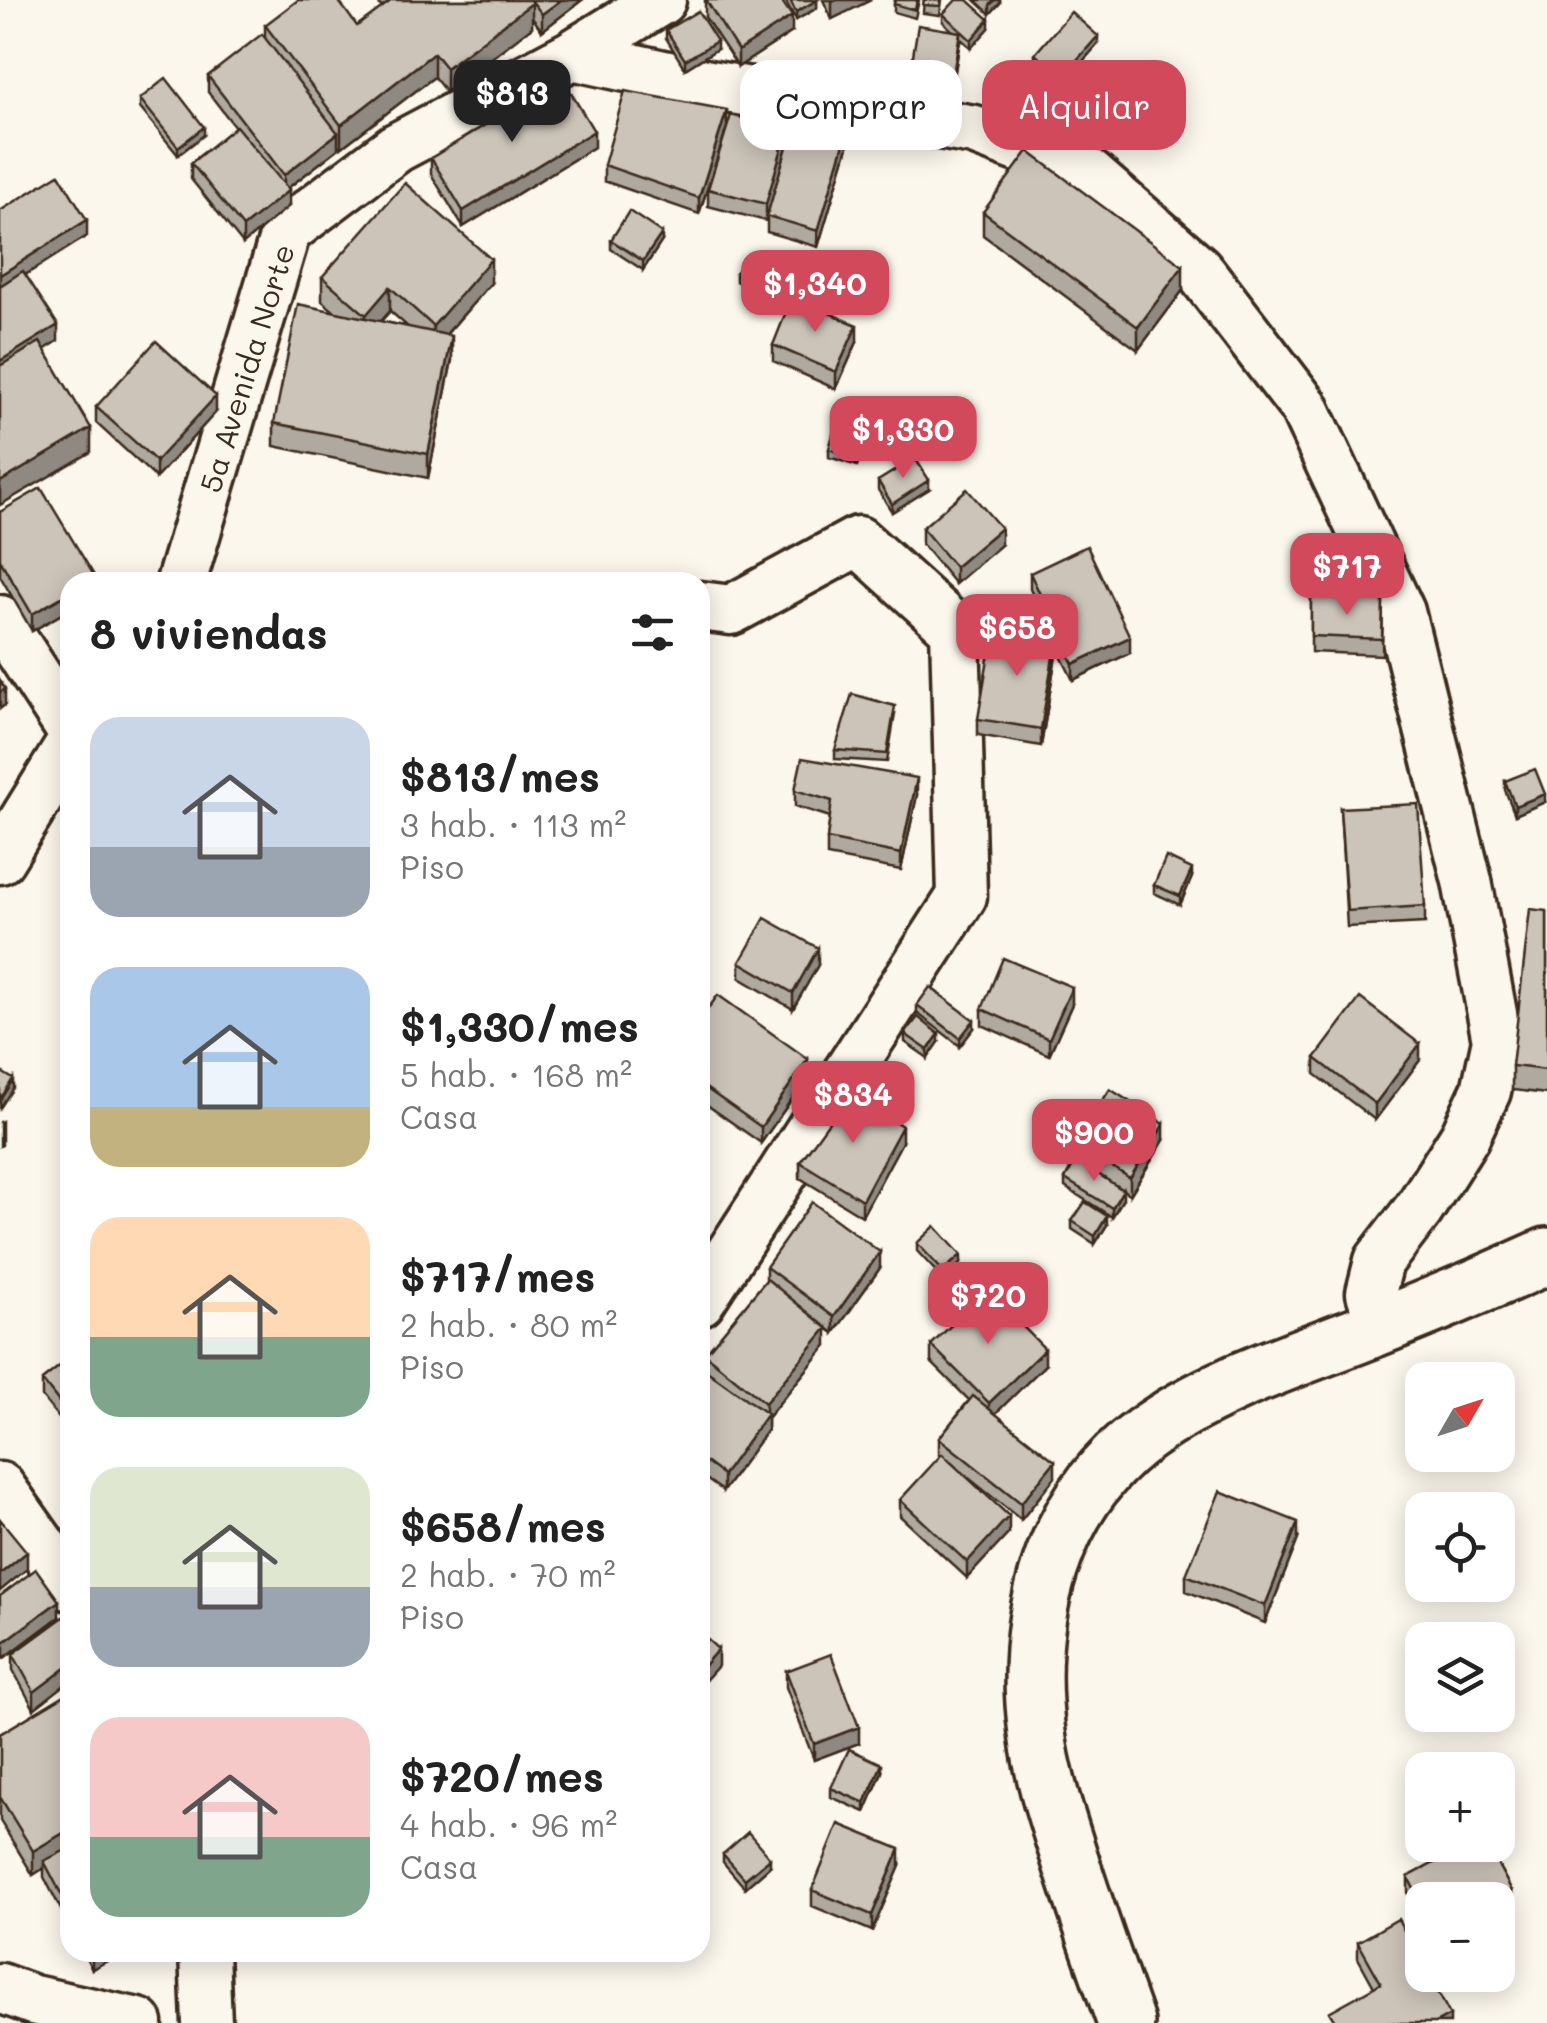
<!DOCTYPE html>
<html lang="es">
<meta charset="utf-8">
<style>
:root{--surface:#fff;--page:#f6f6f6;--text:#222;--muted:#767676;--accent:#d1495b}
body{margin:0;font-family:Mali,sans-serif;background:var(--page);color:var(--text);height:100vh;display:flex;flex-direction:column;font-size:38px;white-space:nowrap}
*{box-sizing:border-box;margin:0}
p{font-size:32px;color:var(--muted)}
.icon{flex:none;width:55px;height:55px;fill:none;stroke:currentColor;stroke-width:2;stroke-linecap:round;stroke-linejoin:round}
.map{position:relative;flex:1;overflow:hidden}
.sheet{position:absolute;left:60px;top:572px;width:650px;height:1390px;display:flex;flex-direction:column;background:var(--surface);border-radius:30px;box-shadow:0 5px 25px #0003}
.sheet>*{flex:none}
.hud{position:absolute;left:740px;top:60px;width:655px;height:90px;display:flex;gap:20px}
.needle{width:65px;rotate:51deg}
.controls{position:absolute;left:1405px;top:1362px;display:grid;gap:20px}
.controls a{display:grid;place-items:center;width:110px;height:110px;border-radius:20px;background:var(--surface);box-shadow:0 5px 25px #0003;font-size:50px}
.price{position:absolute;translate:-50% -85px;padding:0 22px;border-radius:20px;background:var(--accent);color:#fff;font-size:32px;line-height:65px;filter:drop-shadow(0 2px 5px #0008)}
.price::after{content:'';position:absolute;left:50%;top:60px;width:30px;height:22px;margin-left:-15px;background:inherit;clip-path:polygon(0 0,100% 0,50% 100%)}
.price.active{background:#222;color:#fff}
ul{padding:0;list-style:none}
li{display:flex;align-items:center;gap:30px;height:250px;padding:0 30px}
li span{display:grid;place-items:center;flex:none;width:280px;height:200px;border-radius:30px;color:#555}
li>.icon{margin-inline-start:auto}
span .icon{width:120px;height:120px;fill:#fffc;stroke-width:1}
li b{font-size:42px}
h2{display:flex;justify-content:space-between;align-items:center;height:120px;padding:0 30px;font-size:42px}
.pill{padding:0 35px;border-radius:30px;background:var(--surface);box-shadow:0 5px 25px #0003;font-size:35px;line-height:90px}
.pill.active{background:var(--accent);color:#fff}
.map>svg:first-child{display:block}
</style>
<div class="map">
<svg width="1547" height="2023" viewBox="0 0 1547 2023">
<rect width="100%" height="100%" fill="#fbf7ec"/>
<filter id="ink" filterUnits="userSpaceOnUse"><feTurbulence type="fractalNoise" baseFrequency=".01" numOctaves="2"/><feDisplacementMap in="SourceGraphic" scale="20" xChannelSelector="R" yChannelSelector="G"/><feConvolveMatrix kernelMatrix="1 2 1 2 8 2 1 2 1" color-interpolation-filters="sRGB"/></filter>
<g filter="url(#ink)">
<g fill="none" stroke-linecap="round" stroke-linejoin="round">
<g stroke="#3b2a1e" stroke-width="55">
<path id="street" d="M572,55L709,85L974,130L1089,174L1198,269L1304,407L1400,612L1467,881L1497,1040L1486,1091L1465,1136L1419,1209L1379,1261L1371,1293L1381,1326
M181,582L286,231L396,148L572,55L661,0
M700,606L731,610L858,541L955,629L962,896L700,1301
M0,620L70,728
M0,859L70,746
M0,1487L70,1586
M204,1952L207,2023
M0,1988L33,2000L138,2023"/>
</g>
<g stroke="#3b2a1e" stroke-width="62">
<path id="secondary" d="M1126,2023C1106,1966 1085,1908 1067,1850C1055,1812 1042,1773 1037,1733C1022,1622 1050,1503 1145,1434C1208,1388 1285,1363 1358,1335C1421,1311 1485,1284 1547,1256"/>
</g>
<use href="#street" stroke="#fbf7ec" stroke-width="48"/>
<use href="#secondary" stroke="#fbf7ec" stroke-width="55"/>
</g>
<path fill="#afa99f" stroke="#3b2a1e" stroke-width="2.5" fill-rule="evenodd" d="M376,0H582L542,31L532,17V27L446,92L434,77L341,148L338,145V149L288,188L289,206L243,244L191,179V163L235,127L208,92V76L265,38V25L357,26L382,8Z
M785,0H817V8L796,20Z
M823,0H871L832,19Z
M919,0L915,18L894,12V4Z
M924,0H942L940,15L923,13Z
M975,0H1000V3L990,14Z
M705,1L792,32L738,67L705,17Z
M943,14L989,28L971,48L960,38L951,96L909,88V80L953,31L943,22Z
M666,30L717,49L685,69L666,38Z
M1098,44L1061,86L1035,62V54Z
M140,99L204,135L178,155L140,108Z
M727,127L699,214L604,181V165Z
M852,133L818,247L767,232V217L766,221L708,206V189L787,145Z
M594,147L463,227L431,174V158Z
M983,212L1183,290L1138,350L983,235Z
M611,240L662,241L643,270L611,249Z
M736,273L773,286L763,300L736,281Z
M322,277L491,283L446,335L452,360L428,478L274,446V423L335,312L322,301ZM390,311L408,327L381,321Z
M857,342L836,389L773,361V345Z
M96,407L216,412L156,478L96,423Z
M868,430L857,466L829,457V449Z
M878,481L929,489L892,512L878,490Z
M0,512L95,582H70V609L32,631L0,576Z
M922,528L1001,545L955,584L922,544Z
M1030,573L1130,653L1073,680L1056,646V655L1041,746L978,735V719L1053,638L1030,589Z
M1311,597L1383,600L1382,655L1311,652Z
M895,714L887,762L835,759V750Z
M1505,781L1545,802L1515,815L1505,790Z
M795,790L917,795L901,870L827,856V839L830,817L795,806Z
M1340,808L1425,906V923L1347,927Z
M1192,877L1180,905L1154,893V885Z
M1547,911V1094L1512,1090V1066Z
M740,962L818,965L793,1009L740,978Z
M1072,1004L1049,1055L982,1025V1009Z
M917,1005L974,1028L960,1046L917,1013Z
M700,1020L808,1076L761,1143L700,1100Z
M905,1034L939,1042L928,1058L905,1042Z
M1315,1058L1420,1060L1375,1120L1315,1074Z
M1164,1140L1130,1195L1119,1187L1123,1199L1112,1217L1065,1187V1179L1075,1160V1144Z
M902,1142L862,1216L800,1178V1162Z
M1072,1221L1107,1225L1095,1244L1072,1229Z
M917,1243L961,1263L943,1279L917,1251Z
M766,1267L880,1268L834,1333L821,1324L827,1345L767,1418V1430L723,1491L703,1477V1484L700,1488V1366L705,1370V1354L766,1280Z
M931,1345L1045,1365L995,1413L1055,1477L1021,1520L960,1471L1009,1533L967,1578L900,1516V1500L941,1456L939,1455V1438L969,1400L931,1362Z
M70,1358V1426L67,1428L42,1397V1380Z
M1298,1539L1265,1623L1186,1591V1575Z
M0,1596L59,1617L4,1658L0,1653Z
M69,1613L34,1709L13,1670V1654Z
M786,1671L859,1743L814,1760L786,1687Z
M70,1692V1927L44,1877V1868L33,1875L0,1821V1734Z
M882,1772L865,1812L831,1797V1788Z
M1468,1845H1487L1512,1891V1907L1498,1915V1900H1422V1921L1408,1894V1877Z
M723,1854L770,1866L745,1888L723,1862Z
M900,1866L872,1931L812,1906V1890Z
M1358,1942L1450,2023L1374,1987L1358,1958Z
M83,1952H124L92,1969Z
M501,1952H602V1954H501Z"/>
<path fill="#8f8982" stroke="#3b2a1e" stroke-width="2.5" d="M561,0H582L542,31V14Z
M817,0V8L796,20V12Z
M837,0H871L832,19V2Z
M995,0H1000V3L990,14V5Z
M532,3V27L446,92V68Z
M792,16V32L738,67V51Z
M989,19V28L971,48V40Z
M960,32V41L951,96V87Z
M1098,36V44L1061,86V78Z
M717,41V49L685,69V60Z
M434,53V77L341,148V125Z
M727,110V127L699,214V198Z
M852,116V133L818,247V231Z
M204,127V135L178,155V147Z
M787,130V147L766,221V204Z
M594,131V147L463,227V211Z
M338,133V149L284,191V175Z
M289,190V206L243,244V227Z
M87,220V236L0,291V275Z
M662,233V241L643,270V261Z
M491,259V283L433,349V326Z
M1183,266V290L1138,350V327Z
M773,277V286L763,300V292Z
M390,287V311L366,338V315Z
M58,325V341L0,378V361Z
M857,325V342L836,389V372Z
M452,336V360L428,478V454Z
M216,396V412L156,478V461Z
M868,422V430L857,466V458Z
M91,428V452L0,505V482Z
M929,480V489L892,512V504Z
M1001,528V545L955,584V567Z
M70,592V609L32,631V614Z
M1130,637V653L1073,680V664Z
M1056,639V655L1041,746V729Z
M5,689V705L0,709V692Z
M917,778V795L901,870V854Z
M1545,794V802L1515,815V806Z
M1192,869V877L1180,905V896Z
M818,948V965L793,1009V993Z
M1072,987V1004L1049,1055V1039Z
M974,1020V1028L960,1046V1038Z
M939,1034V1042L928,1058V1050Z
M1420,1044V1060L1375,1120V1104Z
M808,1059V1076L761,1143V1127Z
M13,1079V1088L0,1108V1100Z
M2,1121V1145L0,1146V1122Z
M1164,1124V1140L1130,1195V1178Z
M902,1126V1142L862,1216V1200Z
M1123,1190V1199L1112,1217V1208Z
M1107,1216V1225L1095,1244V1236Z
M880,1252V1268L834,1333V1317Z
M961,1255V1263L943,1279V1271Z
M827,1328V1345L767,1418V1430L723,1491V1475L765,1416V1403Z
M1045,1349V1365L989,1420V1403Z
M70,1409V1426L67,1428V1412Z
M1055,1461V1477L1021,1520V1503Z
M703,1468V1484L700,1488V1472Z
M1009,1516V1533L967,1578V1562Z
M1298,1522V1539L1265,1623V1606Z
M27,1552V1569L0,1591V1574Z
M59,1601V1617L4,1658V1642Z
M718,1649V1666L700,1686V1670Z
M70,1665V1681L34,1709V1692Z
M859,1727V1743L814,1760V1744Z
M882,1764V1772L865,1812V1803Z
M70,1829V1853L44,1861V1868L33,1875V1851Z
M900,1849V1866L872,1931V1915Z
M770,1858V1866L745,1888V1879Z
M1512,1891V1907L1498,1915V1900H1495Z
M92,1952H124L92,1969Z
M1450,2015V2023H1435Z"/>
<path fill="#ccc4b9" stroke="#3b2a1e" stroke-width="2.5" d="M298,0H338L357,26L392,0H530L532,3L446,68L434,53L341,125L265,25Z
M531,0H561L542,14Z
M706,0H781L792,16L738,51Z
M790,0H817L796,12Z
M895,0H917L915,10L894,4Z
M924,0H941L940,6L923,5Z
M956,0H968L989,19L971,40L943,14Z
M698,11L717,41L685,60L666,30Z
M1071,12L1098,36L1061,78L1035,54Z
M918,25L960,32L951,87L909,80Z
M262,34L338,133L284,175L208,76Z
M166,78L204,127L178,147L140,99Z
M562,78L594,131L463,211L431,158Z
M625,91L727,110L699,198L604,165Z
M800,102L852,116L818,231L767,216Z
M731,115L787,130L766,204L708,189Z
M236,126L289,190L243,227L191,163Z
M1028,151L1183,266L1138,327L983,212Z
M59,174L87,220L0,275V211Z
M405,183L491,259L433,326L390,287L366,315L322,277Z
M629,211L662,233L643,261L611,240Z
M747,258L773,277L763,292L736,273Z
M23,271L58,325L0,361V286Z
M792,297L857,325L836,372L773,345Z
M298,304L452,336L428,454L274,423Z
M156,341L216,396L156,461L96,407Z
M40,342L91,428L0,482V366Z
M839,413L868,422L857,458L829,449Z
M915,458L929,480L892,504L878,481Z
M41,488L95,577L87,582H70V592L32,614L0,560V512Z
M967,489L1001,528L955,567L922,528Z
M1087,546L1130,637L1073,664L1030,573Z
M1319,583L1353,586L1352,599L1317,597Z
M1311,597L1383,600L1382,639L1311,636Z
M993,628L1056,639L1041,729L978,719Z
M0,680L5,689L0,692Z
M852,694L895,706L887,754L835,750Z
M802,758L917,778L901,854L827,839L832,801L795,790Z
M1535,769L1545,794L1515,806L1505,781Z
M1418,804L1425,906L1347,911L1340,808Z
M1166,857L1192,869L1180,896L1154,885Z
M1530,909L1547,911V1070L1512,1066Z
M765,918L818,948L793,993L740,962Z
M1003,958L1072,987L1049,1039L982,1009Z
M930,987L974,1020L960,1038L917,1005Z
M718,995L808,1059L761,1127L700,1084V1020Z
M1360,998L1420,1044L1375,1104L1315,1058Z
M918,1017L939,1034L928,1050L905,1034Z
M0,1071L13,1079L0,1100Z
M1110,1089L1164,1124L1130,1178L1075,1144Z
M850,1093L902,1126L862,1200L800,1162Z
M1076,1160L1123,1190L1112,1208L1065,1179Z
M812,1202L880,1252L834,1317L766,1267Z
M1085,1202L1107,1216L1095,1236L1072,1221Z
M935,1226L961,1255L943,1271L917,1243Z
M767,1279L827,1328L765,1403L705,1354Z
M987,1290L1045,1349L989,1403L931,1345Z
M70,1358V1409L67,1412L42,1380Z
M700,1366L767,1414L723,1475L700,1458Z
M973,1396L1055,1461L1021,1503L939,1438Z
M942,1454L1009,1516L967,1562L900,1500Z
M1220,1491L1298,1522L1265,1606L1186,1575Z
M0,1519L27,1552L0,1574Z
M36,1569L59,1601L4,1642L0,1637V1596Z
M69,1613L70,1665L34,1692L13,1654Z
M700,1633L718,1649L700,1670Z
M831,1654L859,1727L814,1744L786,1671Z
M70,1692V1829L33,1851L0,1797V1734Z
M849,1749L882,1764L865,1803L831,1788Z
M839,1824L900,1849L872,1915L812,1890Z
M748,1832L770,1858L745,1879L723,1854Z
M1468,1845H1487L1512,1891L1495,1900H1422V1905L1408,1877Z
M70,1848V1911L44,1861Z
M1398,1919L1422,1964V1975H1429L1450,2015L1435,2023H1336L1329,2012L1381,1983L1358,1942Z"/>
</g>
<g text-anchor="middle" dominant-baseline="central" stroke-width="8" stroke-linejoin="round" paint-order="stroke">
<g font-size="30" fill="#3b2a1e" stroke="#fbf7ec">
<text transform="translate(246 368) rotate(-73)">5a Avenida Norte</text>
</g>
</g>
</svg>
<div class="controls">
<a><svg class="needle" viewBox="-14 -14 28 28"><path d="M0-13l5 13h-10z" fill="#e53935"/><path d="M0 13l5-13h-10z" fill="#767676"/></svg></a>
<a><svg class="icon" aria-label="locate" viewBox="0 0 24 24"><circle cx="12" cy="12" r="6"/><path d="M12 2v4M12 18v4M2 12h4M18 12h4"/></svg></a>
<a><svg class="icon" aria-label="layers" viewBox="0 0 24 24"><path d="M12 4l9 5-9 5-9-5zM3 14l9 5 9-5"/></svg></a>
<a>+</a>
<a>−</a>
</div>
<b class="price active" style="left:512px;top:145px">$813</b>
<b class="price" style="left:815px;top:335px">$1,340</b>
<b class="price" style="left:903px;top:481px">$1,330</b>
<b class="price" style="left:1347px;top:618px">$717</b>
<b class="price" style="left:1017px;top:679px">$658</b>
<b class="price" style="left:853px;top:1146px">$834</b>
<b class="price" style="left:1094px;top:1184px">$900</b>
<b class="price" style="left:988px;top:1347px">$720</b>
<div class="hud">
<a class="pill">Comprar</a>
<a class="pill active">Alquilar</a>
</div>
<section class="sheet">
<h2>8 viviendas<svg class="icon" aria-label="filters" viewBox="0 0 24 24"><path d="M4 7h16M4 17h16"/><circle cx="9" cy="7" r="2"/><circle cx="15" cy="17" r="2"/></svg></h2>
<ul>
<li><span style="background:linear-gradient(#c9d6e8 65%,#9aa5b1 0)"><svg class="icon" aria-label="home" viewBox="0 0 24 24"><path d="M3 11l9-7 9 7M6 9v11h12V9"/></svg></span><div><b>$813/mes</b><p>3 hab. · 113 m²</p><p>Piso</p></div></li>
<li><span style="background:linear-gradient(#a9c7e8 70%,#c2b280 0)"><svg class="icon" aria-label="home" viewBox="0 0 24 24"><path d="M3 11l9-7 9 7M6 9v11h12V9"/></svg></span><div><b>$1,330/mes</b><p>5 hab. · 168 m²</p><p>Casa</p></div></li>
<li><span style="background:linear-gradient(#ffd9b3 60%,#7fa58c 0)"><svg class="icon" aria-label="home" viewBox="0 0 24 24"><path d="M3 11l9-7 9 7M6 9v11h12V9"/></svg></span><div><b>$717/mes</b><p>2 hab. · 80 m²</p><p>Piso</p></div></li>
<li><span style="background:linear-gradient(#dfe7d0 60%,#9aa5b1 0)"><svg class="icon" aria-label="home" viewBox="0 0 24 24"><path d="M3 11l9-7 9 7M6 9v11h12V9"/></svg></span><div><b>$658/mes</b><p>2 hab. · 70 m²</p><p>Piso</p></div></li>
<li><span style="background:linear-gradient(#f6c9c9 60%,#7fa58c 0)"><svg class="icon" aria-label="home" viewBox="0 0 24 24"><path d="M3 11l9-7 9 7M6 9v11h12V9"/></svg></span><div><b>$720/mes</b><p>4 hab. · 96 m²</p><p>Casa</p></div></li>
</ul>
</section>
</div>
